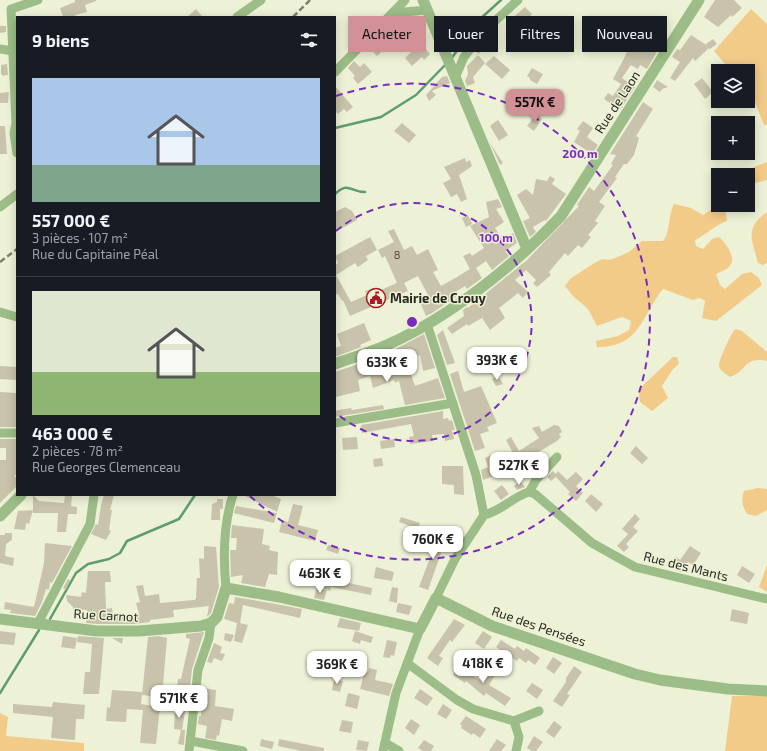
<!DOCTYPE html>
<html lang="fr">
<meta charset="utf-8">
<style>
:root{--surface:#171b24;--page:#20242c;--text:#f1f3f6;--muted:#9ea1a6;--line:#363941;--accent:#d29097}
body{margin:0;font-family:"Exo 2",sans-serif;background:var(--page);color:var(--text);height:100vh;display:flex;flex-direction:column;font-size:15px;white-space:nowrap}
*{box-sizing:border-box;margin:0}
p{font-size:13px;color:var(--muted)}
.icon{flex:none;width:22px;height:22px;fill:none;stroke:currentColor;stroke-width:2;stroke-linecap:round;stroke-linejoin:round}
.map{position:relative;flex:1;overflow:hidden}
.drawer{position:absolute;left:16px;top:16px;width:320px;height:480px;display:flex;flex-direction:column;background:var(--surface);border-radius:0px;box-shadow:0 2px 10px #0003}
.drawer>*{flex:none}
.hud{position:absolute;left:348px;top:16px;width:359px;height:36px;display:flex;gap:8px}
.fabs{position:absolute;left:711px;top:64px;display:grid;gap:8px}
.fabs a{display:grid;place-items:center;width:44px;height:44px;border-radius:0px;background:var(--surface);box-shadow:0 2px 10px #0003;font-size:20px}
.price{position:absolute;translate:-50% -34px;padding:0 9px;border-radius:8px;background:#fff;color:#222;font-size:13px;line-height:26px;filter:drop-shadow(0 1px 2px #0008)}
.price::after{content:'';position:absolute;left:50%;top:24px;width:12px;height:9px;margin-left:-6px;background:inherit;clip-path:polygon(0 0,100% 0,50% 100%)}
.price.active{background:var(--accent);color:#111}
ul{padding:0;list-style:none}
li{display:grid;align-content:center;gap:8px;height:212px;padding:0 16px}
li+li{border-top:1px solid var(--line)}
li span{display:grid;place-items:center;height:124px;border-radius:0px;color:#555}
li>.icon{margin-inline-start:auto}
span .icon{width:72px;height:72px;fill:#fffc;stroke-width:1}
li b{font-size:17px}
h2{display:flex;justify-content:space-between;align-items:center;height:48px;padding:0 16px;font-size:17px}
.chip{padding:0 14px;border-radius:0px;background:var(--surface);box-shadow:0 2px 10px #0003;font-size:14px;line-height:36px}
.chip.active{background:var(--accent);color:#111}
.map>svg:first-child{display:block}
</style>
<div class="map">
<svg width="767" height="751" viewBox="0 0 767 751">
<rect width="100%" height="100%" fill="#edf2d7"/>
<path fill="#f3cb89" d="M751,9L767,24V125H764L752,95L748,91V71H731L714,51Z
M767,162V180L751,184L748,183V175H746L754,167Z
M674,204L691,208L703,215L713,208L721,205L725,208L727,221C715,225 707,234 695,240L696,246L703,249L712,239L719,237C725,242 738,258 729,267C726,270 720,272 716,274L720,285L725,289L742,274L751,272L759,278L762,285L716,321L702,318L705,301L700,298L693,300L663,289C642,315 640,348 597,347L596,341L618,336L629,330L631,321L622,317L597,326L588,309L573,296L565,286L570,279L588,267L602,259L610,260L629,252L642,241H663C670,234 668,215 674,204Z
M767,212V263L763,265L758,263C752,240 744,228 767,212Z
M735,329L742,331L767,352V361C743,356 748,371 730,377C726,374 720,371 719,366C718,361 732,332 735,329Z
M673,357H677L679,364L673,369L662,386L668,398L652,411L640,402L639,396L641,387Z
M758,488L767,489V510L756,516L747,514C742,506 741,500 744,491Z
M767,565V592L759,587Z
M732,696H767V751H725Z
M0,713L8,717L6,736L84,743V751H0Z"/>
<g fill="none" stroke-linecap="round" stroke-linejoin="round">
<path stroke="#5f9d6e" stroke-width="2.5" d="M451,59L479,20L501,0
M335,128L381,117L416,95L446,64
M335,194C349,181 350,192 365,192
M50,619L76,573L88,564L109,559L120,553L127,541L179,519L195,495
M0,693L39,630"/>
</g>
<path fill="#c8c3aa" d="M75,0H96V1L85,5L87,12L75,15L76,17H63L60,8L75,2Z
M715,0H734L742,8L732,17L731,15L718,27L704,17Z
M525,7L532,14L522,24L520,22L513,29L507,23Z
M196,9L203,17H187Z
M0,26H6V32L0,33Z
M396,28L403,35L391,46L389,44L377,56L370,49L376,44L377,46Z
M691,35L708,46L706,44L713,39L717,44L710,49L709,48L695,61L693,58L675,81L670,78L680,62L672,57L677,49L680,50Z
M654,37L662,43L647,69L640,65L638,69L631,65L622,78L635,87L620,110L604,99L608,93L613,96L621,84L613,79L631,45L639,48L646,38L651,42Z
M486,38L489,40L479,54L476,52Z
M418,40L430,54L424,60L422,57L412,66L405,58L414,49L412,46Z
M478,55L485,63L473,77L475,83L467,86L465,81L468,74L467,66Z
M494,56L510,70L502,79L485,64Z
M354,61L360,67L364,63L372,72L358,84L353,78L355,76L348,68Z
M7,64L8,75L3,76L1,74V65Z
M532,68L543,74L537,84L530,80V78L527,76Z
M447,76L450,83L432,91L436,95L429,101L426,95L442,77Z
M702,78L713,92L705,99L694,84Z
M657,80L668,87L662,89L660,92L653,87Z
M335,86L353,107L347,112L344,109L338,114L335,111Z
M9,92L8,103H0V93Z
M643,102L653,109L636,136L639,138L634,155L627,164H624L615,177L617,178L599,202L605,206L595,221L598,223L588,235L591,237L582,248L578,245L568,256L565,253L549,272L551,275L537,287L533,283L536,280L526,270L515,280L528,292L523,298L518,293L499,308L505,318L490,330L482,318L468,326L467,324L452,334L447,328L464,316L463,310L467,307L468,308L527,260L579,206L577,205L589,187L594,191L613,165L611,164L616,155L610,154Z
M536,114L542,119L534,131L527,126Z
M498,120L508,135L499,141L490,126Z
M583,121L593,128L587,137L598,145L592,154L574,142L580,131L577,129Z
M402,123L416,135L409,143L394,131Z
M0,126H5L7,154H0Z
M490,143L503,163L500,165Z
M465,158L466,162L470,160L472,166L459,175L467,199L461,202L457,194L451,197L443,183L451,179L444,167Z
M550,176L555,179L552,184L566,194L546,221L545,220L533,227L536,232L530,237L523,221L530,218L517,195L526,189L533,195L536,179L547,181Z
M498,199L502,207L496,209L504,222L495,228L503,240L513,233L517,243L505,251L509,256L492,270L486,261L476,268L482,278L467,289L465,286L454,293L456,297L432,313L426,316L420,302L429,297L418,276L404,283L408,291L350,316L343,300L342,301L338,294L335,295V265L338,263L335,256L370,237L377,250L366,256L368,260L358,267L355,263L336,275L351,302L367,295L365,291L374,288L376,292L397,283L385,256L382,258L378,250L394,242L388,231L394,229L404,250L412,246L417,255L428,249L438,270L433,272L441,286L457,277L470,269L463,256L470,253L472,256L484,248L470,226L489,217L486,202Z
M345,207L352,211L357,220L335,232V212Z
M468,215L472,224L466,227L462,218Z
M364,323L371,340L360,345L361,347L335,357V348L341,346L337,334Z
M443,330L455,363L447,365L437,335Z
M424,334L435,368L423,371L420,355L404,360L403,356L392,363L388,353Z
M370,360L375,373L382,371L383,373L392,369L394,374L409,368L415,386L438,378L445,398L405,405L399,381L395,383L394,380L373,388L370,376L358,380L360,391L336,397L335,372Z
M0,366L17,367V380L0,379Z
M458,371L464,392L481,386L497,423L487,427L489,431L480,434L485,448L475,451L450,374Z
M498,376L503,384L496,386L492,379Z
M0,392L17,393V427H0Z
M383,405L384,409L335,417V411L339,410L351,408L352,410Z
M443,411V419L448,418L449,421L452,420L455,430H452L454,439L445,441L444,434L432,435L433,441L410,444L409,437L414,436L411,424L362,433L361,425Z
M554,425L559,426L562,432L559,434L561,437L557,441L525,460L524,459L525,462L520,465L518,461L498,469L499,474L483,480L481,470L488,467L485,458L492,455L494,460L513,453L506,440L511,437L519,451L539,438L532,428L539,426L542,432Z
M357,437L358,449L343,450L342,438Z
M0,439H17V474L14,476L17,478V486L0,503V460H6V448H0Z
M394,439L395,447L381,449L380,441Z
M636,446L648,458L642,464L630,453Z
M382,458L383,466L374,467L373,459Z
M442,466H463L464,495L454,494V485L442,484Z
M553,471L556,474L558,471L567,480L576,472L583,479L576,486L583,493L576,501L568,494L570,492L556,477L551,481L547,477Z
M520,481L525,487L517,490L514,486Z
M502,485L509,494L501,500L494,491Z
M591,494L603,504L596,512L585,501Z
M33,495L39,501L64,503L65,495H72L71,506L77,507V514H68L66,532H57L58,513H33Z
M104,495H114L110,510H112L109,530L111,531L106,540L91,534L96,524L98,525L101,505Z
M243,495H271L281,499L277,512Z
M217,499H223V509H220V520H211L212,504L217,502Z
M293,504L303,506L298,525L318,530L315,541L279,532L282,520L288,522Z
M236,506L277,513L274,523L234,513Z
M33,510L29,524L26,523L25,530L14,529L18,511Z
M635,514L640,519L633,527L638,531L626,544L629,547L624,552L617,546L628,534L622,529Z
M401,517L420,523L418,529L399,522Z
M232,525L264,529L262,544L270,546L269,550L278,552L277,575L269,574L265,587L241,583L243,575L231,577L230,550H236L237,538H231Z
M5,533H12V540L6,544L5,556L14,558L13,566L0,563V535H5Z
M430,533L446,539L428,590L419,587L434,547L430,545L431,542L428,540Z
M45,543L72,546L52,583L50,582L49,590L46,589L42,602L35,616L10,613L11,610L4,609L5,602L34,607L44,563Z
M328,545L340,548L338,554L326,550Z
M204,546L216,547L219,587L211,613L207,617L209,606L173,610L174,617L150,620V622L134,624H97L86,623L87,610L73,609V607L67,601L66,595L81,597L82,592L86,593L88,571H110L111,582H105L106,609L112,608L113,615L139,614L136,603L140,602L136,586L143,585L145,596L159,594L160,603L194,600L196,599L197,578H200L199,558L204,559Z
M690,546L701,553L693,565L688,562L681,572L668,567L676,557L680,560Z
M742,566L755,574L749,583L737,575Z
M376,567L394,572L392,581L374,578Z
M68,579L70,580L66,590L63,588Z
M326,579L334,581L337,579L344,582L372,588L371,595L331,587L330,591L323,588Z
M317,587L327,590L324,600L314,598Z
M392,587L398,588L397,603L389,601Z
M235,597L276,604L302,609L300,618L243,605L240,623L248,625L242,643L234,641L237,623L224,619L229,603L234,604Z
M398,603L412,606L409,615L396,612Z
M732,609L749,613L747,624L730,621Z
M340,618L361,623L359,631L337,627Z
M454,619L465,625L452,642L450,640L439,656L443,658L438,666L427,658Z
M0,631L16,633L14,645L0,644Z
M355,631L373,637L371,643L361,640L360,644L352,641Z
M483,631L492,637L484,649L475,643Z
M204,632L192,669L189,698L180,697L181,692L177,691L178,679H181L190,639L186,638V634Z
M225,633L234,635L231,642L224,640Z
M63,636L77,638L75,649L61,647Z
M78,636L104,638L99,694H83L85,672H90L92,644L77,642Z
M159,636L167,638L162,697L142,695L148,637Z
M112,638H123L122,644Z
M387,640L397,642L394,656L391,655L390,658L383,657Z
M501,640L515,649L517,646L524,651L526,648L540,658L535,665L528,660L526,663L519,658L517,661L496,647Z
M214,643L222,647L220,653L225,654L222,661L214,658L212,663L207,662Z
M553,657L562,663L554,674L546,668Z
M459,666L481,681L483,677L485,679L494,666L499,669L489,685L511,698L505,706L486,693L484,696L466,681L465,683L453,675Z
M574,666L582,672L567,694L570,695L562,707L553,701L566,682V678Z
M369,668L377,670L375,680L393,684L389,696L360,689L365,671L368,672Z
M334,679L343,681L340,692L332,690Z
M532,683L543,690L537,699L526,691Z
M202,688L216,690L215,706L234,709L232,721L222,719L219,736L217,735L216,740L205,738L207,726L198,724L199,716H201Z
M420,689L433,698L427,706L414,698Z
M112,690L142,692L141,704L160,707L156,744L140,743L143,710L127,709L126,722L106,721L107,707L110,708Z
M348,693L360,696L357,709L345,706Z
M53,702L85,705L84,719H76L75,740L51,738L53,717L13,713V704L52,707Z
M443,704L452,710L446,719L437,714Z
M175,709L185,711L182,730L174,729Z
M466,716L486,729L480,738L473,733L472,735L461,728L462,726L460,724Z
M411,719L420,725L414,735L405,728Z
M342,720L353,722L351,733L339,731Z
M554,721L562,727L554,738L546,732Z
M181,730H185L184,745L178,744Z
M534,736L543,742L536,751H532L527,748Z
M261,739L274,742L272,749L260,746Z
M279,739L324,748V751H301L278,746Z
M497,739L506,745L501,751H489Z
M358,740L369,742L367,751L356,750Z
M424,740L434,746L431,751H423L418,748Z"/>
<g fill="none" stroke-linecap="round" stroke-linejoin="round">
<path stroke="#9cbd87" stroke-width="9" d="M393,13L427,10
M237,17L261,0
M0,49L13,51
M335,72L405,0
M455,78L464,57L484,31L518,0
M17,153L14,133L16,123L11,9L38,0
M0,207L17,194
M0,312L17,317
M427,324L476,475L484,515L455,559L436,598
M335,423L453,403
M0,433H17
M529,492L536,480L557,457
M484,515C502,511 512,497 529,492L535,494L592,543L635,567L767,599
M226,588C223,557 223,525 233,495
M38,623L90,524L94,495
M407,663L457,700L473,709L514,721
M191,741L243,751
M385,743L399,751
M189,751L198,670L209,638L211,623
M383,751L396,693L420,629
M516,751L519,737L514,721L539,711"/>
<path stroke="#9cbd87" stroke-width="11" d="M423,0L527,249
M335,364C353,357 372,352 389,344C450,317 516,264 561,216L699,0
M0,516L21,495
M0,619L97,631H139L201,626L211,623L217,617L226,588L279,597L420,629L436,598L492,626L635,674L660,680L728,689L767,691"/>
<path stroke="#7d806f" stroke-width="2.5" stroke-dasharray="6 3" stroke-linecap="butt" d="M293,17L310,0
M0,262L17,249"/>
</g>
<g fill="none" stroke="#7b2cbf" stroke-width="2" stroke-dasharray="7 5">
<path d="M336 231A119 119 0 1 1 336 413"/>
<path d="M336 96A238 238 0 1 1 250 496"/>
</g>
<defs>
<g id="civic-ring" transform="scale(1)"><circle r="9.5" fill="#edf2d7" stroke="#ab1722" stroke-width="1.5"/><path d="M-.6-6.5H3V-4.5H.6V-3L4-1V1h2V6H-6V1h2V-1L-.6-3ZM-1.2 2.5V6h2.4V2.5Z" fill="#ab1722"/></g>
</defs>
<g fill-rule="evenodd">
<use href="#civic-ring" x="376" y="298"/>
</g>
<g text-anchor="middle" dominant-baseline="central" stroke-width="3" stroke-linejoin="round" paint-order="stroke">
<g font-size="11" fill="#505042">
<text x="397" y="254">8</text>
</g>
<g font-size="13" fill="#28291f" stroke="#edf2d7">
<text transform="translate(617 102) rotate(-57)">Rue de Laon</text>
<text transform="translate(686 566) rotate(14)">Rue des Mants</text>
<text transform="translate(106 615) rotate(3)">Rue Carnot</text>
<text transform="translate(539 626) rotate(19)">Rue des Pensées</text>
</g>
<g font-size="13" font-weight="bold" fill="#28291f" stroke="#edf2d7" text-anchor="start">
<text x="390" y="298">Mairie de Crouy</text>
</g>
</g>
<circle cx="412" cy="322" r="6" fill="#7b2cbf" stroke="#edf2d7" stroke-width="2"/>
<g font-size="12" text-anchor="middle" font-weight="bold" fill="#7b2cbf" stroke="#edf2d7" stroke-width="3" stroke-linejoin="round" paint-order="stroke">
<text x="580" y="158">200 m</text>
<text x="496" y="242">100 m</text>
</g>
</svg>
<div class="fabs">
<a><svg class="icon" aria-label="layers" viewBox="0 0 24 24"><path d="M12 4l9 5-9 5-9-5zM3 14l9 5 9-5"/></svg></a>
<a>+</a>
<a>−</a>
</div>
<b class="price active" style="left:535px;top:123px">557K €</b>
<b class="price" style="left:497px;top:381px">393K €</b>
<b class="price" style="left:387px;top:383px">633K €</b>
<b class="price" style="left:519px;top:486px">527K €</b>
<b class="price" style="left:433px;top:560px">760K €</b>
<b class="price" style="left:320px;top:594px">463K €</b>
<b class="price" style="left:483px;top:684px">418K €</b>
<b class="price" style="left:337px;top:685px">369K €</b>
<b class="price" style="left:179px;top:719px">571K €</b>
<div class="hud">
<a class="chip active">Acheter</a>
<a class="chip">Louer</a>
<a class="chip">Filtres</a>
<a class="chip">Nouveau</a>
</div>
<section class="drawer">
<h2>9 biens<svg class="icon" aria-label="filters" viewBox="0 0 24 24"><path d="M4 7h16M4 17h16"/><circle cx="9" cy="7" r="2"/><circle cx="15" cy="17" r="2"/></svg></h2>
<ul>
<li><span style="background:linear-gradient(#a9c7e8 70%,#7fa58c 0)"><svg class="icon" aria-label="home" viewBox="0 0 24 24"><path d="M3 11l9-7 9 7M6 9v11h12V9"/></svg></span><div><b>557 000 €</b><p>3 pièces · 107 m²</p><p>Rue du Capitaine Péal</p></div></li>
<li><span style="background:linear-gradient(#dfe7d0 65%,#8fb573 0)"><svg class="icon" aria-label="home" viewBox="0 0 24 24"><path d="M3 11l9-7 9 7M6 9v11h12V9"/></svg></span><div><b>463 000 €</b><p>2 pièces · 78 m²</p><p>Rue Georges Clemenceau</p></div></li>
</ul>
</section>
</div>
